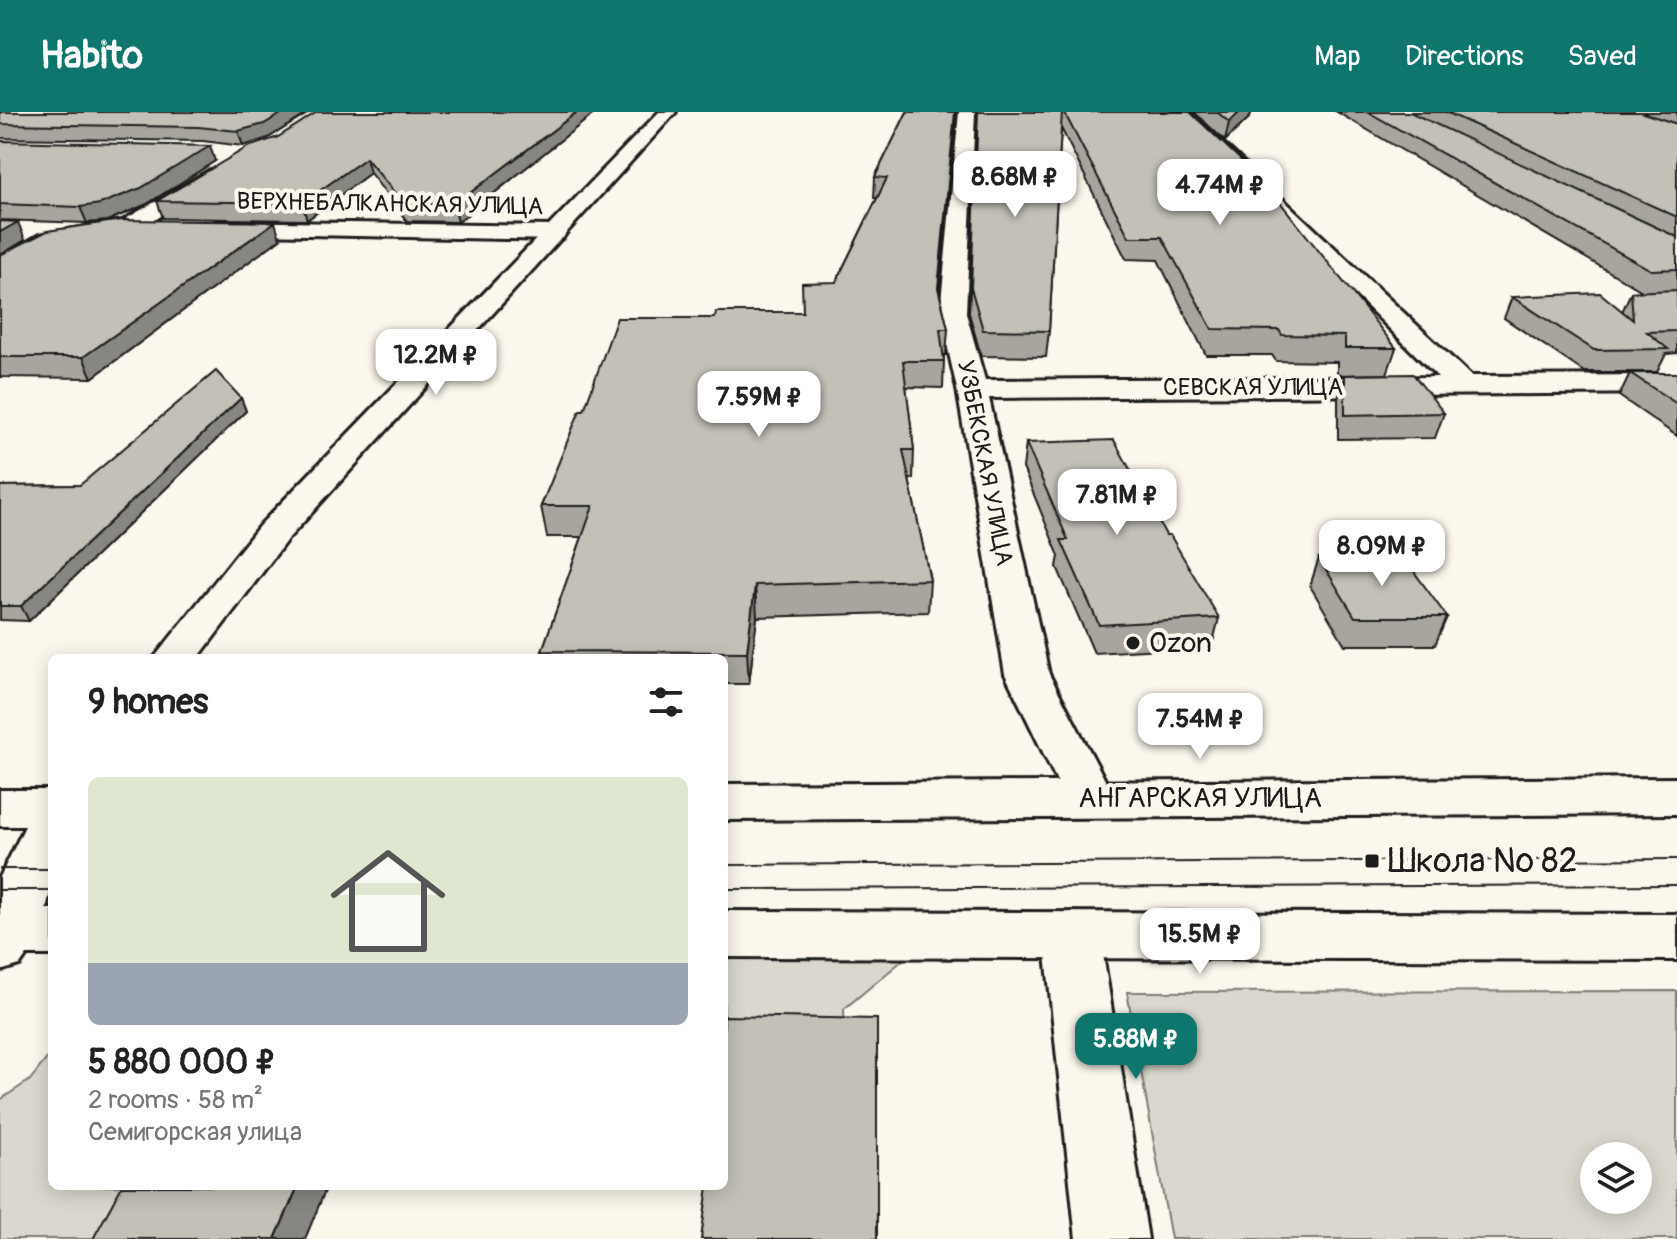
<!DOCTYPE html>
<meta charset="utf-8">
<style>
:root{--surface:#fff;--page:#f2f2f2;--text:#222;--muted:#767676;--accent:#0f766e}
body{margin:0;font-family:Pangolin,sans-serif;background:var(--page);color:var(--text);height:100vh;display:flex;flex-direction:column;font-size:30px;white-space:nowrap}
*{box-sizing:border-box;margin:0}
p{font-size:26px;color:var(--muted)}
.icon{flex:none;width:44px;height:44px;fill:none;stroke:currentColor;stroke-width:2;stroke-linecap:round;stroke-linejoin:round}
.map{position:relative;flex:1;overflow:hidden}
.sheet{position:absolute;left:48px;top:542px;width:680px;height:536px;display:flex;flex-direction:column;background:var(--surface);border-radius:12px;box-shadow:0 4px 20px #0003}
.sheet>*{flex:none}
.controls{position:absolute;left:1580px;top:1030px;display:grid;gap:16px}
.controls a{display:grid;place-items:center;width:72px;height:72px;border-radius:50%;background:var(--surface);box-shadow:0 4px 20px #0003;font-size:40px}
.price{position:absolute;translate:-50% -68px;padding:0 18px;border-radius:16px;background:#fff;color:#222;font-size:26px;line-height:52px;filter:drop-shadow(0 2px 4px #0008)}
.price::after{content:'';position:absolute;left:50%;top:48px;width:24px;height:18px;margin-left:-12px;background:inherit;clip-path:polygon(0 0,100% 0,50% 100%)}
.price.current{background:var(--accent);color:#fff}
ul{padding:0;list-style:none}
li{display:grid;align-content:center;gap:16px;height:424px;padding:0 40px}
li span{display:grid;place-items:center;height:248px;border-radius:12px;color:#555}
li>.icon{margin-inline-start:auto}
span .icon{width:144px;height:144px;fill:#fffc;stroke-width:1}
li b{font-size:34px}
h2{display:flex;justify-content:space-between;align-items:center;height:96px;padding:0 40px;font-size:34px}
header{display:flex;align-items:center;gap:48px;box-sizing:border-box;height:112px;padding:0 40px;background:var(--accent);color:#fff}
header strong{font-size:38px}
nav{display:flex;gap:44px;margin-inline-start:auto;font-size:28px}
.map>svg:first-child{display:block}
</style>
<header>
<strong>Habito</strong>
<nav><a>Map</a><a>Directions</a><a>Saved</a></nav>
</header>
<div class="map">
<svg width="1677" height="1127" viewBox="0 0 1677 1127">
<rect width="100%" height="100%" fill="#fbf7ec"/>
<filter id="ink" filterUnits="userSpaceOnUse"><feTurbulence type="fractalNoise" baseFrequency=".0125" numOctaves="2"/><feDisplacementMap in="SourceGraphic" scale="16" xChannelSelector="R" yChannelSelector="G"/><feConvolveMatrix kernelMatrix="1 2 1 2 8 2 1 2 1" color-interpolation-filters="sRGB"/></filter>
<g filter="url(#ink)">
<path fill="#dad7ce" stroke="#7b7a75" stroke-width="2" fill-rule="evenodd" d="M724,836L915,838L844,897L845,928L724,925Z
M1677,879V1127H1171L1127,880ZM1638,1044V1088H1594V1044Z
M52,940V1074H148L119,1127H0V988L30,968Z"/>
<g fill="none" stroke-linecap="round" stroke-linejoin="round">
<g stroke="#1c1c1c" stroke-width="6">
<path id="minor" d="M959,0H975L966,201L985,268L1438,265L1172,0H1190L1471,264L1677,263V281L989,286L1049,562L1115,687L1108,700L1090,705L1072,700L1005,562L957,277L940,201Z
M210,58L217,60L220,64L217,68L136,120L54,134L0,163V146L39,123L122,109Z
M217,109L555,114L563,116L566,121L563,126L555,128L209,121L206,116Z
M1072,800L1092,807L1100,823L1148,1127H1076L1044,823L1052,807Z"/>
</g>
<g stroke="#1c1c1c" stroke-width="6">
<path id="secondary" d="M659,0H676L286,429L198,546H154L260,413Z
M1677,666V702L724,708V672Z
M0,678H52V772L46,797H52V843H27L20,853L0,859V765L25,714H0Z
M724,799L1677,802V848L724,845Z"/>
</g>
<use href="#minor" fill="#fbf7ec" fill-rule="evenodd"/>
<use href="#secondary" fill="#fbf7ec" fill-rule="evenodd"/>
<path stroke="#1c1c1c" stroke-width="2" d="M724,753L1677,747
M0,757H52
M724,777L1677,773
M0,778H52"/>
</g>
<path fill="#a8a59e" stroke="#1c1c1c" stroke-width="2" d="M0,0H310L268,26L243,34L203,29L0,26Z
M596,0L458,110L407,109L370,61L307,108L163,106L157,89L278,25Z
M907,0H956L939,179L948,217L946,243H944V249L943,276L906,275L914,338L913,367H909L930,468L928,500L757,505L749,572H724V546H544L542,539L582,425H547L541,394L584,298L715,206L802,200L836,170L877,86H874L875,65Z
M978,0H1190L1396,236L1387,262L1337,263V250L1276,249L1272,243H1206L1158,148L1126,147L1061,16L1049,219L1046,245L981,244L969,201Z
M1194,0H1251L1250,5L1225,29Z
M1337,0H1677V241L1666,242L1657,260H1584L1504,206L1512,185L1622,200L1631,180L1642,179Z
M0,29L215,49L147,92L107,109L87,111L0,108Z
M280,127L92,266L0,265V143Z
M1630,261H1677V324L1619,284Z
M1345,263L1444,301L1435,326L1338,327V286Z
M241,286L246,299L29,509L0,508V374L80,373Z
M1026,331L1166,423L1219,506L1212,534L1094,541L1057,455L1059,444L1023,356Z
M1319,446L1447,505L1435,533H1345L1310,474Z"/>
<path fill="#888681" stroke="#1c1c1c" stroke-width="2" d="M284,0H310L268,26L243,34L238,19Z
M577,0H596L458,110L454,93Z
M955,0H956L937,201L938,176Z
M1240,0H1251L1250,5L1225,29L1229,10Z
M210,34L215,49L147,92L107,109L87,111L80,95Z
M366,46L370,61L307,108L302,91Z
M18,110L25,128L0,143V120Z
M275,110L280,127L92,266L83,245Z
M241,286L246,299L29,509L21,494Z
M755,473L757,505L749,572L747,540Z
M298,1074H327L305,1127H275Z"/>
<path fill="#c3c0b8" stroke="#1c1c1c" stroke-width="2" d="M0,0H284L264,12L238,19L198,15L0,12Z
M317,0H577L454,93L404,92L366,46L302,91L157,89L248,35L278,25Z
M907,0H955L938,176L948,217H940L944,249H903L914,338H903L930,468L755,473L747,540L542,539L593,394H541L580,298H584L617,206H715L716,200H803L802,171L836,170L887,66L875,65Z
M978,0H1062L1049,219L983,218L971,176Z
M1064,0H1190L1264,70L1396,236H1345V224L1282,223L1279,218L1212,217L1162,125H1129Z
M1217,0H1240L1229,10Z
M1368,0H1410L1677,125V157L1651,158Z
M1446,0H1640L1677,12V105Z
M0,29L210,34L141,76L100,92L80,95L0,92Z
M122,108L275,110L83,245H0V143L47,119Z
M0,109L18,110L0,120Z
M1677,178V219L1647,220L1668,237L1594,238L1512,185L1600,181L1633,208L1631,180Z
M216,259L241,286L21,494H0V374L80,373Z
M1630,261H1677V292Z
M1413,262L1444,301L1345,303V263Z
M1114,328L1166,423H1170L1219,506L1099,513L1061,428H1068L1026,331Z
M1319,446H1404L1447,505H1355Z
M724,904L877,907V1127H701L708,1074H724Z
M122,1074H298L275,1127H93Z"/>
</g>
<g fill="#1c1c1c" stroke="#fbf7ec" stroke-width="3">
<circle cx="1133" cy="531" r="8"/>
<rect x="1364" y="741" width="16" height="16" rx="4"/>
</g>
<g text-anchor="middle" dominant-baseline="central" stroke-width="8" stroke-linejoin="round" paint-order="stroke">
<g font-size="24" fill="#1c1c1c" stroke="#fbf7ec">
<text transform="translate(390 92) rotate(1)">ВЕРХНЕБАЛКАНСКАЯ УЛИЦА</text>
<text x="1253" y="275">СЕВСКАЯ УЛИЦА</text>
<text transform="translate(985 351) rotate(79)">УЗБЕКСКАЯ УЛИЦА</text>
</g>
<g font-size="28" fill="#1c1c1c" stroke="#fbf7ec" text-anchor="start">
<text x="1149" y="531">Ozon</text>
</g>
<g font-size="28" fill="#1c1c1c" stroke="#fbf7ec">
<text x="1200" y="686">АНГАРСКАЯ УЛИЦА</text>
</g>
<g font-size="34" fill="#1c1c1c" stroke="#fbf7ec" text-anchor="start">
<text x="1388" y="749">Школа № 82</text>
</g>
</g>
</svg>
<div class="controls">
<a><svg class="icon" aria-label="layers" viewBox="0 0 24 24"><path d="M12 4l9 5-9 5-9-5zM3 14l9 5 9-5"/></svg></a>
</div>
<b class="price" style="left:1015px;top:107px">8.68M ₽</b>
<b class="price" style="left:1220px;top:115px">4.74M ₽</b>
<b class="price" style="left:436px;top:285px">12.2M ₽</b>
<b class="price" style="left:759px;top:327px">7.59M ₽</b>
<b class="price" style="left:1117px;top:425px">7.81M ₽</b>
<b class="price" style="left:1382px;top:476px">8.09M ₽</b>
<b class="price" style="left:1200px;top:649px">7.54M ₽</b>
<b class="price" style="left:1200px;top:864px">15.5M ₽</b>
<b class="price current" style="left:1136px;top:969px">5.88M ₽</b>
<section class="sheet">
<h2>9 homes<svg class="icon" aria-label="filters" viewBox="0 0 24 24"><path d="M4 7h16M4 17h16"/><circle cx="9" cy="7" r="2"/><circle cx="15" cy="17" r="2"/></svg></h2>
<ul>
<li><span style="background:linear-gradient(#dfe7d0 75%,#9aa5b1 0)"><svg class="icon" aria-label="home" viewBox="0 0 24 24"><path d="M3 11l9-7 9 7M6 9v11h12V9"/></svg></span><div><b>5 880 000 ₽</b><p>2 rooms · 58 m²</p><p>Семигорская улица</p></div></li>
</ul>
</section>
</div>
